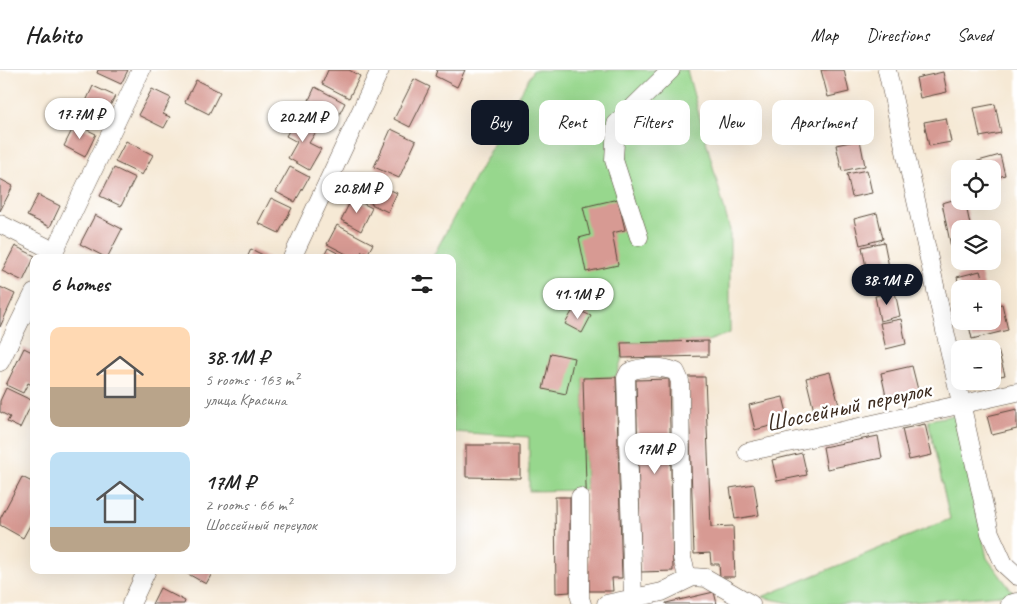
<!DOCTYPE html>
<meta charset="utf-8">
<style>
:root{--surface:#fff;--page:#f6f6f6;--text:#222;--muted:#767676;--line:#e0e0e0;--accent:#111827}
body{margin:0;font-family:Caveat,sans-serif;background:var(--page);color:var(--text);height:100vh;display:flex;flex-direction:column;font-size:19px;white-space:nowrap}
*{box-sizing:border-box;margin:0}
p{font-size:16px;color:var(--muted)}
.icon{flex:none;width:28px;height:28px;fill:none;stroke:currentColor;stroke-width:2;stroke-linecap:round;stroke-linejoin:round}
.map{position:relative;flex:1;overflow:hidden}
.sheet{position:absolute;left:30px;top:184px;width:426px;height:320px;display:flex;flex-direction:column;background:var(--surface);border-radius:10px;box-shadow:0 5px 20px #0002}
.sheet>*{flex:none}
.banner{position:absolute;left:471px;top:30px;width:470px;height:45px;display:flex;gap:10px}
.buttons{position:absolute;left:951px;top:90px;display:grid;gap:10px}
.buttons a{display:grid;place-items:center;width:50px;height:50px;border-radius:10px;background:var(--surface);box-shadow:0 5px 20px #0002;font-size:25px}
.price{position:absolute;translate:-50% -42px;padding:0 11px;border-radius:18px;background:#fff;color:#222;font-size:16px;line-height:32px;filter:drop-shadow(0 1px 2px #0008)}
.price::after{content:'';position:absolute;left:50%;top:30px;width:15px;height:11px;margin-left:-8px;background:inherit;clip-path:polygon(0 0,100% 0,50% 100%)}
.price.active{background:var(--accent);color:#fff}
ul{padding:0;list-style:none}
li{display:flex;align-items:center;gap:15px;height:125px;padding:0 20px}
li span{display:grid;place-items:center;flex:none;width:140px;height:100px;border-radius:10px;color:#555}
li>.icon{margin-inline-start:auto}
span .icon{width:60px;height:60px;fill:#fffc;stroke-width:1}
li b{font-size:21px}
h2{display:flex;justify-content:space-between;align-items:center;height:60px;padding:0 20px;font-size:21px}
.chip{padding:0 18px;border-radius:10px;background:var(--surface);box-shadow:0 5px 20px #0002;font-size:18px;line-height:45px}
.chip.active{background:var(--accent);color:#fff}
header{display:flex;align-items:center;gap:30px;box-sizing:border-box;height:70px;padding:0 25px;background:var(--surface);border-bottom:1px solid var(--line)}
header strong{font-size:24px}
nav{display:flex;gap:28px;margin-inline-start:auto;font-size:18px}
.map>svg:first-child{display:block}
</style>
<header>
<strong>Habito</strong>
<nav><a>Map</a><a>Directions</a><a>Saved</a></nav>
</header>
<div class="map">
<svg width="1017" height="534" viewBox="0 0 1017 534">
<rect width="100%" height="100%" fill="#fff"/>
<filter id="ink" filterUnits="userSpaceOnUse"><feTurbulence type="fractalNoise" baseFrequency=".02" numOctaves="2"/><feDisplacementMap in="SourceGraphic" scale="10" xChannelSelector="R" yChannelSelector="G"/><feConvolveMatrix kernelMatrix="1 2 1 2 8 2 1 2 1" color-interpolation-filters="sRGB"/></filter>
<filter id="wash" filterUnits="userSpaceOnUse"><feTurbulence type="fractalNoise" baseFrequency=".0096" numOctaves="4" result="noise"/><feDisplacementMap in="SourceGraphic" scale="20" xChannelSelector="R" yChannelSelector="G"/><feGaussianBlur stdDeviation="1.12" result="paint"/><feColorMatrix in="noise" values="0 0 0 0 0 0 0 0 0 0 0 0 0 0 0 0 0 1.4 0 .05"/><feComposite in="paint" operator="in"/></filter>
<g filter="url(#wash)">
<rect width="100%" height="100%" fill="#f6e9d5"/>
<path fill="#97d78d" stroke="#698056" d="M533,0H687L730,160V263L708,271L621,273L622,288L616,307L583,308L586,420L529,421V367L453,362L452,188H432Z
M956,345L987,488L1014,524L890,534H794L762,527L950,449L928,350Z"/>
<g id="blocks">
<path fill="#d79a93" d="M98,0H128L121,14L97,3Z
M328,0H349L360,6L349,28L322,14Z
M437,0H465L457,17L435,6Z
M821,0H844L849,22L828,27Z
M943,2L947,22L920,28L916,8Z
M414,9L430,17L410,57L394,49Z
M196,10L220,22L209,44L185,32Z
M93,16L115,26L103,50L82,40Z
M315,17L345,33L333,57L321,51L326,39L309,30Z
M152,19L171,28L163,44L170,47L164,58L138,45Z
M995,34L1001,63L980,67L974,38Z
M852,35L858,61L833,67L827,40Z
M298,45L319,57L309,73L321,79L309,100L288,88L297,72L286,66Z
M946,48L951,72L929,76L924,52Z
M75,54L96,64L85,87L64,76Z
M391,59L416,71L399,108L374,97Z
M860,70L865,96L842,101L836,75Z
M126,71L153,85L142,105L115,92Z
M1000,85L1005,105L992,109V99H973L971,93Z
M290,97L309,107L295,132L276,122Z
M114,98L135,108L121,136L100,126Z
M867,100L872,123L852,127L847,104Z
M0,109L13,116L0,141Z
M380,115L397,123L388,142L371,134Z
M38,125L60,136L50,157L27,146Z
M271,128L292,138L279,163L258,153Z
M352,128L372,138L361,161L341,150Z
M960,128V131H965L971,159H960V180L952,182L942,133Z
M618,129L625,160L612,163L618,195L586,202L579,168L590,165L583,137Z
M877,143L883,169L860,175L854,149Z
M95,145L122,159L107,188L80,174Z
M337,155L373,174L368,183L362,181L359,188H354L327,174Z
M884,172L889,197L867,202L862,177Z
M15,176L35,186L23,211L2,201Z
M328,178L347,188H323Z
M251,179L269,188H247Z
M980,201L985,219H960L957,207Z
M0,217L15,224L0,257Z
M895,222L900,246L880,251L875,226Z
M1002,234L1008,260L972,269L968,251H992V236Z
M574,238L591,246L582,263L565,254Z
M901,249L906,274L886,279L880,253Z
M708,271V286L622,288L621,273Z
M24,278L34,283V316L28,313L23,323L6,315Z
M998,280L1005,305L992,308V281Z
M551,283L574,288L566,324L543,319Z
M912,296L919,324L887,331L881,303Z
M830,302L839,335L814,341L806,308Z
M616,307L622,508H612L613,521H589L583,308Z
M688,307H705L711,457L733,456L735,507H720L719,494H711L710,483L694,484Z
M669,309L673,501L641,502L636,310Z
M6,318L33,331L20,358L7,352L10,347L0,342V331Z
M783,327L789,351L755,360L749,335Z
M1017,339V359L992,365L987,346Z
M925,354L932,385L909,390L902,359Z
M878,366L882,388L827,399L823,377Z
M466,375H520V408L466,407Z
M802,383L807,405L777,411L772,390Z
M22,407L34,413V448L23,468L0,455V449Z
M754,414L759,445L735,449L730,418Z
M555,427H570V522L556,523Z
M181,500H214L206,514Z
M160,518L185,531L184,534H152Z
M714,522L717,534H666V533Z"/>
</g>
</g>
<g filter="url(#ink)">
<use href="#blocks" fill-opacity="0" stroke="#574739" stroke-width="1"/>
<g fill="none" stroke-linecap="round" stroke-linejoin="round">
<g stroke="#574739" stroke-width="19">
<path id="minor" d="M887,0L990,463L1004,494L1017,506
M0,154L54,181
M639,167L614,90L616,54L671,0
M51,188L141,0
M292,188L380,0
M0,292L34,223
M747,382L1017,322
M580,427V528L582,534
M633,528L626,308L629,302C641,296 663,296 676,302L680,311L682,488L688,509
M131,534L147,500
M606,534L662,522L693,507L706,508L751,534
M1010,534L1017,532"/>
</g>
<use href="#minor" stroke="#fff" stroke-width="18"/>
</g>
</g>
<g text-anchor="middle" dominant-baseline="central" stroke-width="5" stroke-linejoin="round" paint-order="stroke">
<g font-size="24" fill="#3b2a1e" stroke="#fff">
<text transform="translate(848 336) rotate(-12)">Шоссейный переулок</text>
</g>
</g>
</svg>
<div class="buttons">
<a><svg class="icon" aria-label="locate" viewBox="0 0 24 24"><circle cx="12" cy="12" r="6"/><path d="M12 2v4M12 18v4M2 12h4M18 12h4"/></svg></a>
<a><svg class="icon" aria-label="layers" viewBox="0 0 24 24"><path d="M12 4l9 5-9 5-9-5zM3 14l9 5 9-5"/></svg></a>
<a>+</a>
<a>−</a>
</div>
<b class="price" style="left:80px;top:70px">17.7M ₽</b>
<b class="price" style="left:303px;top:73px">20.2M ₽</b>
<b class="price" style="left:357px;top:144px">20.8M ₽</b>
<b class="price active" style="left:887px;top:236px">38.1M ₽</b>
<b class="price" style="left:578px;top:250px">41.1M ₽</b>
<b class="price" style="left:655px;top:405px">17M ₽</b>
<div class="banner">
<a class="chip active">Buy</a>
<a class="chip">Rent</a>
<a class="chip">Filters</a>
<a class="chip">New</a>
<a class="chip">Apartment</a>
</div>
<section class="sheet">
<h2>6 homes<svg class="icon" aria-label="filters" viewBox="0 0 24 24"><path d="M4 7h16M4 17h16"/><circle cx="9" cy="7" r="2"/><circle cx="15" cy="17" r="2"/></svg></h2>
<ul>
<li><span style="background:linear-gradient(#ffd9b3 60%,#b9a48a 0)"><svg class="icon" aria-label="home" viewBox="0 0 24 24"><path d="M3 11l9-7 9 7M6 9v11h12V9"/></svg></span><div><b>38.1M ₽</b><p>5 rooms · 163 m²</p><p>улица Красина</p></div></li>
<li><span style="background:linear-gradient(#bfe0f5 75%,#b9a48a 0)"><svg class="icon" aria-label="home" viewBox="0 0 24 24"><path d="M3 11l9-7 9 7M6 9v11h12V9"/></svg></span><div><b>17M ₽</b><p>2 rooms · 66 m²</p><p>Шоссейный переулок</p></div></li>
</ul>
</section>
</div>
